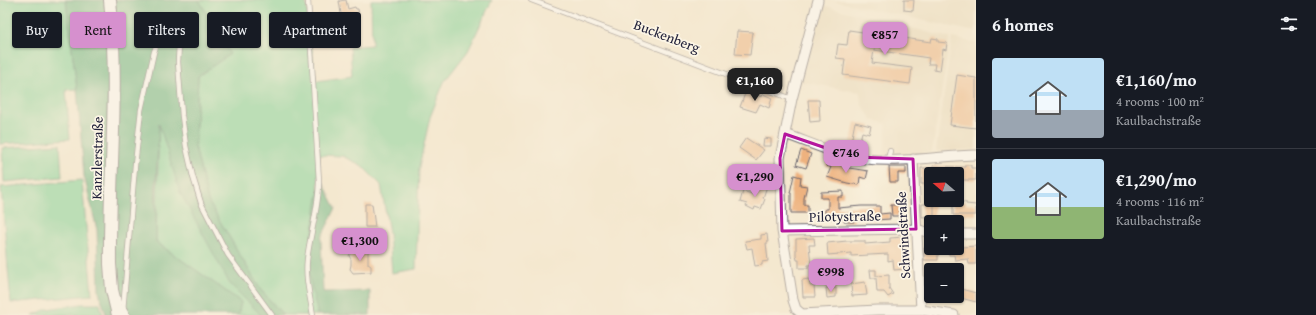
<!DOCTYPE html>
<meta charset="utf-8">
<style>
:root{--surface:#171b24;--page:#20242c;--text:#f1f3f6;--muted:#9ea1a6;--line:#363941;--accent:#d690ce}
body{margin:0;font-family:"Gentium Book Plus",serif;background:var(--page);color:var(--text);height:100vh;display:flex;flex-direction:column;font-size:15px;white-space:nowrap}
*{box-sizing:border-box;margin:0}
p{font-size:13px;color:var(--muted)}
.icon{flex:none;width:22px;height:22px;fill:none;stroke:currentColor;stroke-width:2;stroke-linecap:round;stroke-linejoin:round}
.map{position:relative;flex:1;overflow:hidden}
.side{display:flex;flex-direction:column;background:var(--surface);width:340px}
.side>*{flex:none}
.hud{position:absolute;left:12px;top:12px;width:380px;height:36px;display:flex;gap:8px}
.needle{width:26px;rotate:289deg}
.tools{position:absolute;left:924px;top:167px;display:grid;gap:8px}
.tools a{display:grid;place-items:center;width:40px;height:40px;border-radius:4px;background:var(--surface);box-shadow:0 1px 3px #0004;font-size:20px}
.price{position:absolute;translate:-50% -34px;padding:0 9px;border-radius:8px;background:var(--accent);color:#111;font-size:13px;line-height:26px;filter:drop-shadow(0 1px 2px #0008)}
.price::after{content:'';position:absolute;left:50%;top:24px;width:12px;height:9px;margin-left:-6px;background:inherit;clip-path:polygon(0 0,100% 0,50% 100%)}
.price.current{background:#222;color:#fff}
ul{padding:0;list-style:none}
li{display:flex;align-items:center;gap:12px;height:100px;padding:0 16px}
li+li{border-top:1px solid var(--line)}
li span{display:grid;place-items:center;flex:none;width:112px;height:80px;border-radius:4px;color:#555}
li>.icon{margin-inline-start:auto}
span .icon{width:48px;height:48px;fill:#fffc;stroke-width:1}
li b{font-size:17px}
h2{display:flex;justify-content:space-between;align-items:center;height:48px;padding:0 16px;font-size:17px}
.pill{padding:0 14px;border-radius:4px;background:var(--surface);box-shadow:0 1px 3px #0004;font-size:14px;line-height:36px}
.pill.current{background:var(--accent);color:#111}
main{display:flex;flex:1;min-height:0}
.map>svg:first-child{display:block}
</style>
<main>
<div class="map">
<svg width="976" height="315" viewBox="0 0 976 315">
<rect width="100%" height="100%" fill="#fcf5e5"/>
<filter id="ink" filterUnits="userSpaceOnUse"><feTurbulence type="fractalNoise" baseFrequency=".025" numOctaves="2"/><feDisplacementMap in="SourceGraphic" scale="8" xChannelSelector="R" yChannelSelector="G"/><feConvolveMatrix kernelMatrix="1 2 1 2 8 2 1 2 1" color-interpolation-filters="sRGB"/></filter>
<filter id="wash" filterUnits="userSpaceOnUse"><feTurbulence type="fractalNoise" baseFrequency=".012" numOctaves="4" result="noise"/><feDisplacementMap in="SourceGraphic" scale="16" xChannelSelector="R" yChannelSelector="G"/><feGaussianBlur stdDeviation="0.9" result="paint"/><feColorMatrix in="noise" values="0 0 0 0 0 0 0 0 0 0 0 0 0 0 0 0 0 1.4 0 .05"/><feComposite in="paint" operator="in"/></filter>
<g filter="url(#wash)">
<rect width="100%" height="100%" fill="#f4e8cf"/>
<path fill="#e8d9ba" d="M830,0H976V32Z
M822,5L950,38L932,152L884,155L887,124L872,120L861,104L860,92L801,82Z
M952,38L976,43V149L936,151Z"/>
<path fill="#79d297" stroke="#4e7a69" d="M0,0H66L77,89L66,90L70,139L0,144Z
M199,0H302L306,2L316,81L352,76L350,47L372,45L371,0H492L468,51L444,82L430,117L419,167L416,269L392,273L389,233L381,185L361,165L342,156L319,155L317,315H283L260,289L208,201L195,147L198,76L229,54Z
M159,122L230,284L261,315H238L241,302L156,242Z
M60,144L62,177L4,182L2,148Z
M82,180L92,295L11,303L1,187Z
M81,304H100L103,315H33L47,309Z"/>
<path fill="#62b480" stroke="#426b5e" d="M66,0H199L230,54L198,76L195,147L208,201L260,289L283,315H261L230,284L180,192L159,124L156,182V242L241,302L238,315H106L99,292L97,230L84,176L77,89Z
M323,182L336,208L321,238L323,292L370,291V315H317V311L309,276V258L319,191Z"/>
<g id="blocks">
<path fill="#eeb27f" d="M346,0L348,9L355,7L356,9H358L359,15H355V19L354,20H342L339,1Z
M904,0H914L913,11L904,10Z
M849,30L931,42L932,38L938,39V42L947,43L946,50L943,49L940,71L934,70L935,64H928L929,58L874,50L872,63L912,68L910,84L843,75L845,59L836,58L838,44L847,45Z
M737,31L753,32L750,55L735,54Z
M957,75L976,78V128L950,125Z
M746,91L762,97L763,94L772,98L769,108L760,104L756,112L740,107Z
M808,100H819L820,121L810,122Z
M855,122L871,126L869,134L862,132L859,144L851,142Z
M746,138L764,150L756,160L739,148Z
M764,138L771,139V146H763Z
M801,150L811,154L806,168L796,165Z
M828,160L849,168L868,171L866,179L860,177L859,185L847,183L827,177L831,167L826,166Z
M965,165H971V168H976V180H963V184L958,185L957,174H931V184H921V168H933V166L965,167Z
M889,167H906V173H898V182H890Z
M794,175L801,177L800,185L807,186L804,198V205H808V213H791V193H790Z
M758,183L767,186L763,198L765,199L761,209L755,207L754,210L746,206L747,204L740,202L743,191L754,195Z
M843,191V197H838V208L861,206H880V214L890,213V219L873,220V217H854V222H844V218L825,219V209H828V198H821V192Z
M953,202H966V204L976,205V215H953Z
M365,204H372L375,227H365Z
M922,204H934V216L922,217Z
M891,205H900V216H892Z
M767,234L768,243H766L768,261L762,262V265L755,266L752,248L747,249L745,241L761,239V235Z
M904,237L906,269L894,270L893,260L888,261V254L851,256V253L828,255L827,243L847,241H865V244L890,242V238Z
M814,238L815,245H809L811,265H808V268H799V260H797L796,255V239Z
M976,246V264H969L968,259L955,260L954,255H949V248Z
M924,248H938V260H924Z
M368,251V264L371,266V272L353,273L350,269L351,265V259L349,256L351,252Z
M870,270H876V276L889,275V288L893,294L888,297L884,292H877L876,278H871Z
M809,279L810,286H814L815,297H803L802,280Z
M925,279H931V301H927Z
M865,282L867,295L852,296L851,284Z
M826,288H836V297L827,298Z
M957,288L976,293V302L957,297Z"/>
</g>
</g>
<g filter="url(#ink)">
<use href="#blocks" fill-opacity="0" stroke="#6c676f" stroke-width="1"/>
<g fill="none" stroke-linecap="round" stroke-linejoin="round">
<g stroke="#6c676f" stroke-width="6">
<path id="lane" d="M308,0L319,181C319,208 310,233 307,260C305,278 310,297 313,315
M531,0L792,99
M888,159L890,151
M123,311L135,165L141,110L154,52L164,25L166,22L171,19L178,21L180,26L178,62L182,116L186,146L193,177L201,203L228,255L272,315"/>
</g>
<g stroke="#6c676f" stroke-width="11">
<path id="street" d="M818,0L792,99L780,158L782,231L793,300L796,309L802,314L877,310H921L954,315
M785,134C811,143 838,156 866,159C902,163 940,156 976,155
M913,159L921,310
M782,231L916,229L931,233
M957,234H976
M123,311L125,315"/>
</g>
<g stroke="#6c676f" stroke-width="14">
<path id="secondary" d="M110,0C119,88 109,176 110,264L112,290L118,315"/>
</g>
<use href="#lane" stroke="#fff" stroke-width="4.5"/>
<use href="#street" stroke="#fff" stroke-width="9"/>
<use href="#secondary" stroke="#fff" stroke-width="12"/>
</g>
</g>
<path d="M0 0H976V315H0ZM785,134L852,157L913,159L916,229L782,231L780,158Z" fill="#f4e8cf" fill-opacity=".55" fill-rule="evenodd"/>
<path fill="none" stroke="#b5179e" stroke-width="3" stroke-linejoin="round" d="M785,134L852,157L913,159L916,229L782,231L780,158Z"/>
<g text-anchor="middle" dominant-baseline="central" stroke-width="3.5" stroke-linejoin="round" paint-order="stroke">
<g font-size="14" fill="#22223b" stroke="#fcf5e5">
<text transform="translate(667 36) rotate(21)">Buckenberg</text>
<text transform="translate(97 158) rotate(-89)">Kanzlerstraße</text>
<text transform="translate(845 216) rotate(-1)">Pilotystraße</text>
<text transform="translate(903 235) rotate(-93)">Schwindstraße</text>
</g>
</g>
</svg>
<div class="tools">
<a><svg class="needle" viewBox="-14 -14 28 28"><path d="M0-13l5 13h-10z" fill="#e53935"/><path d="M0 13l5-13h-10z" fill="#9ea1a6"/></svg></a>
<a>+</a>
<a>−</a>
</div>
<b class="price" style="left:885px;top:56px">€857</b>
<b class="price current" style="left:755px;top:102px">€1,160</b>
<b class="price" style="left:846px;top:174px">€746</b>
<b class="price" style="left:755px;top:198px">€1,290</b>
<b class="price" style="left:360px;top:262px">€1,300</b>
<b class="price" style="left:831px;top:293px">€998</b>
<div class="hud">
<a class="pill">Buy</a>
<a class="pill current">Rent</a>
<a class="pill">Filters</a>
<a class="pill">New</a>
<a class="pill">Apartment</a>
</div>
</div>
<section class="side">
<h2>6 homes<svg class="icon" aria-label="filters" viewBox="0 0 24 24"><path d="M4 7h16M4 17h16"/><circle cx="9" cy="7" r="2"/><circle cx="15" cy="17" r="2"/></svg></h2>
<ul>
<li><span style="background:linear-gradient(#bfe0f5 65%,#9aa5b1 0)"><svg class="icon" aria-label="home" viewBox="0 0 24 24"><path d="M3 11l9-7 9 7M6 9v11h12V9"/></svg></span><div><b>€1,160/mo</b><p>4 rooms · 100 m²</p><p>Kaulbachstraße</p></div></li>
<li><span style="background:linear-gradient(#bfe0f5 60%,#8fb573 0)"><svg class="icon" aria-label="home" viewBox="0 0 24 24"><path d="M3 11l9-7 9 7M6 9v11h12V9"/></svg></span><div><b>€1,290/mo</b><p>4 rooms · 116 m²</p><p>Kaulbachstraße</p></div></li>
</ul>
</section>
</main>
